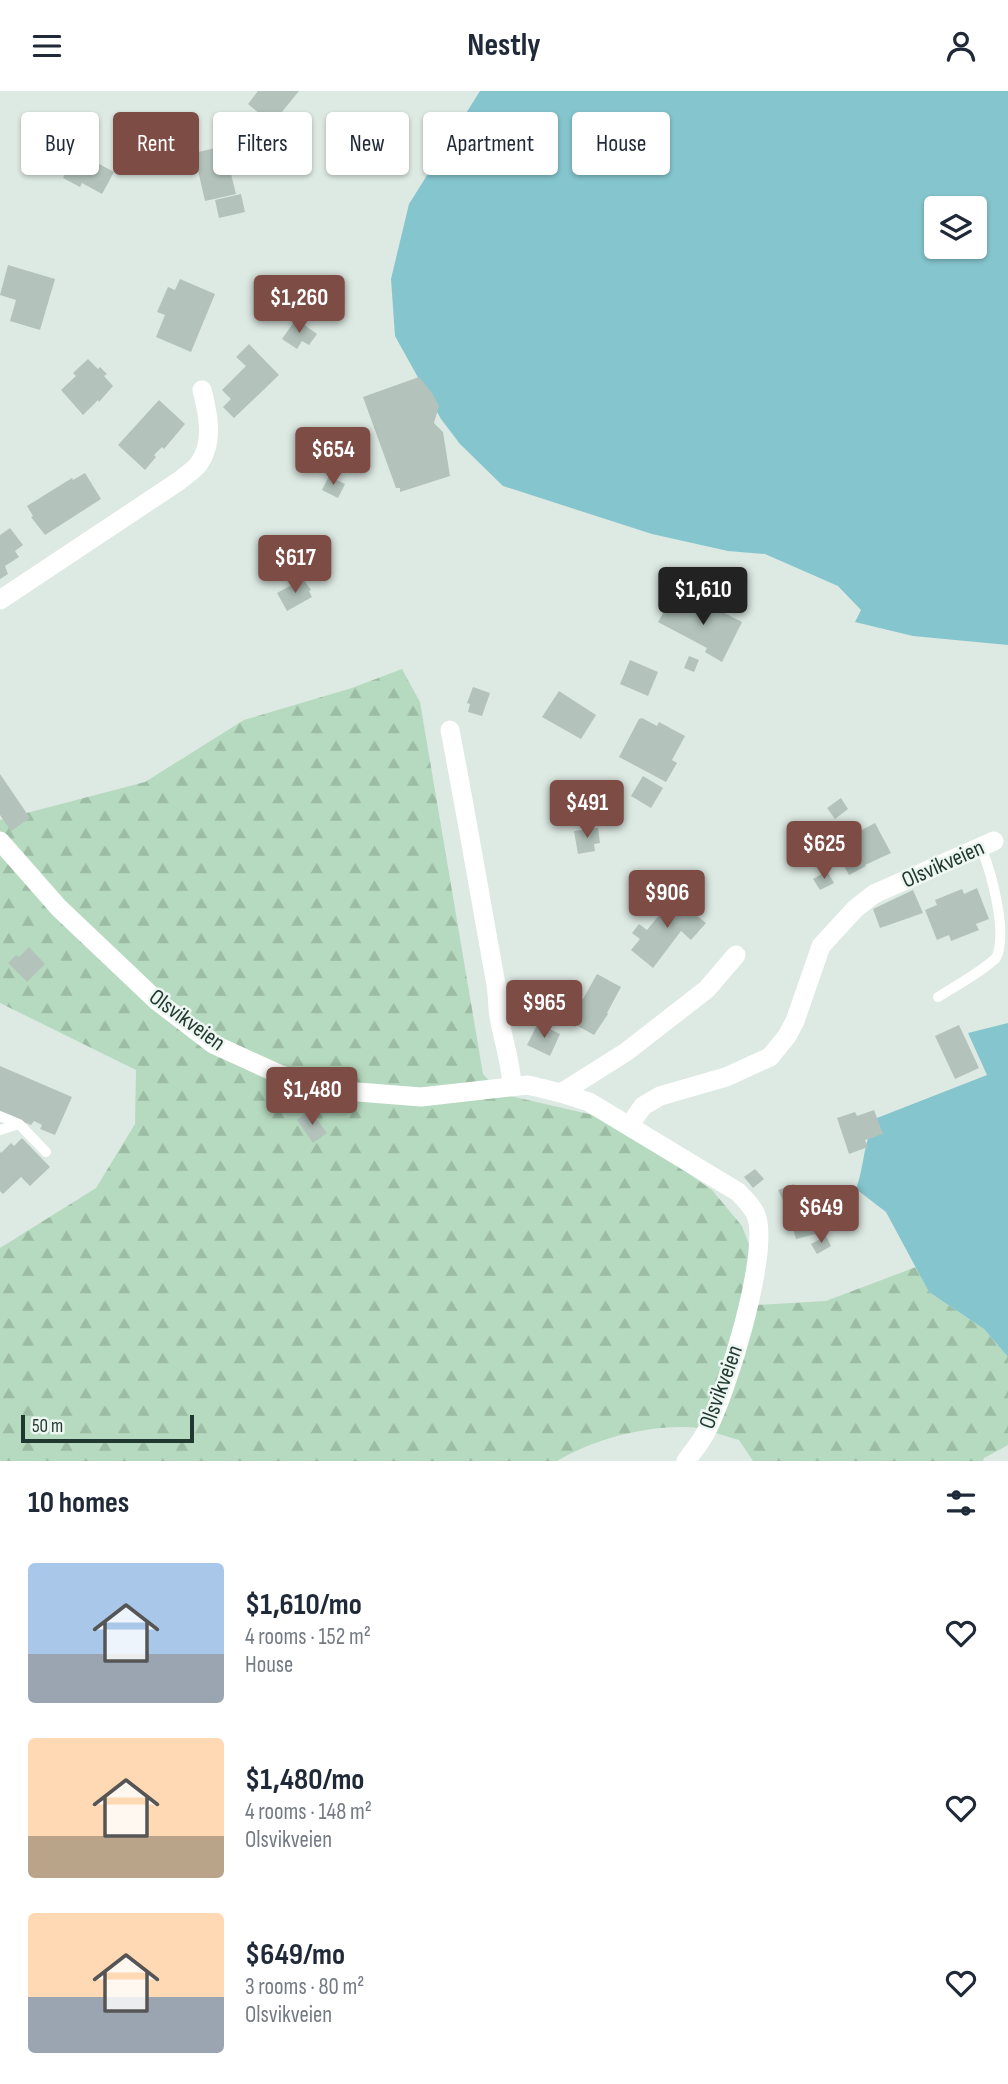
<!DOCTYPE html>
<meta charset="utf-8">
<style>
:root{--surface:#fff;--page:#f6f6f7;--text:#1f2937;--muted:#747a83;--accent:#7c4c45}
body{margin:0;font-family:"Sofia Sans Condensed",sans-serif;background:var(--page);color:var(--text);height:100vh;display:flex;flex-direction:column;font-size:26px;white-space:nowrap}
*{box-sizing:border-box;margin:0}
p{font-size:23px;color:var(--muted)}
.icon{flex:none;width:38px;height:38px;fill:none;stroke:currentColor;stroke-width:2;stroke-linecap:round;stroke-linejoin:round}
.map{position:relative;height:1370px;overflow:hidden}
.sheet{display:flex;flex-direction:column;background:var(--surface);flex:1}
.sheet>*{flex:none}
.top-card{position:absolute;left:21px;top:21px;width:966px;height:63px;display:flex;gap:14px}
.tools{position:absolute;left:924px;top:105px;display:grid;gap:14px}
.tools a{display:grid;place-items:center;width:63px;height:63px;border-radius:7px;background:var(--surface);box-shadow:0 2px 5px #0004;font-size:35px}
.scale{position:absolute;left:21px;bottom:18px;width:173px;box-sizing:border-box;padding-left:7px;border:4px solid #1f3830;border-top:0;font-size:19px;line-height:24px;white-space:nowrap;color:#1f3830;-webkit-text-stroke:5px #edf6f1;paint-order:stroke}
.price{position:absolute;translate:-50% -60px;padding:0 16px;border-radius:7px;background:var(--accent);color:#fff;font-size:23px;line-height:46px;filter:drop-shadow(0 2px 4px #0008)}
.price::after{content:'';position:absolute;left:50%;top:42px;width:21px;height:16px;margin-left:-10px;background:inherit;clip-path:polygon(0 0,100% 0,50% 100%)}
.price.selected{background:#222;color:#fff}
ul{padding:0;list-style:none}
li{display:flex;align-items:center;gap:21px;height:175px;padding:0 28px}
li span{display:grid;place-items:center;flex:none;width:196px;height:140px;border-radius:7px;color:#555}
li>.icon{margin-inline-start:auto}
span .icon{width:84px;height:84px;fill:#fffc;stroke-width:1}
li b{font-size:30px}
h2{display:flex;justify-content:space-between;align-items:center;height:84px;padding:0 28px;font-size:30px}
.tag{padding:0 24px;border-radius:7px;background:var(--surface);box-shadow:0 2px 5px #0004;font-size:24px;line-height:63px}
.tag.selected{background:var(--accent);color:#fff}
header{display:flex;justify-content:space-between;align-items:center;height:91px;padding:0 28px;background:var(--surface);font-size:32px;font-weight:700}
.map>svg:first-child{display:block}
</style>
<header><svg class="icon" aria-label="menu" viewBox="0 0 24 24"><path d="M4 6h16M4 12h16M4 18h16"/></svg>Nestly<svg class="icon" aria-label="person" viewBox="0 0 24 24"><circle cx="12" cy="8" r="4"/><path d="M4 21q1-7 8-7t8 7"/></svg></header>
<div class="map">
<svg width="1008" height="1370" viewBox="0 0 1008 1370">
<defs>
<pattern id="forest-firs" width="22" height="20" patternUnits="userSpaceOnUse" patternTransform="scale(1.75)"><rect width="22" height="20" fill="#b6dabf"/><path d="M5 1l3.5 6h-7zM16 11l3.5 6h-7z" fill="#9cbca4"/></pattern>
</defs>
<rect width="100%" height="100%" fill="#dde9e3"/>
<path fill="url(#forest-firs)" d="M402,578L420,611L483,983L501,1003L593,1024L640,1049L712,1099L742,1135L754,1167L757,1214L826,1210L916,1176L929,1201L984,1238L1008,1266V1354L984,1367L983,1370H753L739,1349C723,1345 704,1336 687,1336C643,1335 594,1348 557,1370H0V1157L96,1097L135,1033L136,979L0,912V729L145,691L244,629L352,597Z"/>
<path fill="#85c5ce" fill-rule="evenodd" d="M480,0H1008V554L913,545L855,531L861,519L838,495L765,463L728,460L652,443L503,395L460,353L441,328L395,245L391,188L409,113ZM936,117H975V156H936Z
M1008,932V1266L984,1238L929,1201L886,1121L856,1098C865,1074 863,1049 877,1027L987,984L968,942Z"/>
<path fill="#b3c3bc" d="M258,0H299L272,33L248,13Z
M224,55L236,103L205,110L194,62Z
M77,61L114,81L102,103L82,92L80,96L63,87Z
M241,103L245,121L219,127L215,109Z
M8,174L55,188L40,239L10,230L16,209L0,204Z
M180,188L215,203L191,261L156,246L165,224L157,221L168,196L175,199Z
M303,200L315,213L310,218L297,206Z
M296,228L317,243L309,254L302,250L297,258L282,248Z
M249,253L279,284L234,327L223,316L231,308L222,299L246,275L236,266Z
M88,268L98,278L100,276L107,283L104,285L113,295L99,311L98,309L83,324L61,299L76,285L73,282Z
M419,286L432,302L439,315L434,332L443,341L450,385L400,401V397H396L363,306Z
M159,309L185,333L164,358L162,356L154,364L156,366L145,379L118,354Z
M85,382L101,408L45,444L31,426L33,425L27,415L72,387L73,389Z
M329,385L345,393L338,407L322,399Z
M10,437L23,454L15,460L19,466L5,475L8,483L0,488V444Z
M303,488L311,499L309,500L312,506L287,520L277,502Z
M671,508L703,525L709,514L742,531L722,571L705,561L707,557L658,531Z
M689,565L699,569L694,581L684,577Z
M630,569L658,581L648,605L620,593Z
M473,596L490,602L482,625L468,621L470,613L467,612Z
M559,600L596,624L581,648L542,626Z
M642,627L657,635L659,631L685,645L672,669L677,672L666,691L619,666L639,628Z
M0,683L30,727L11,740L0,724Z
M643,685L663,697L651,717L631,705Z
M841,707L848,718L835,728L827,717Z
M875,732L891,762L865,774L866,775L849,784L833,754Z
M598,737L600,752L594,753L595,760L578,763L574,740Z
M827,780L834,792L820,799L813,788Z
M977,797L989,828L976,833L979,839L951,850L949,844L937,849L925,819L937,814L935,809L962,798L964,803Z
M913,799L923,822L880,837L873,818Z
M678,801L700,819L696,824L706,832L691,849L681,840L653,877L631,859L640,848L632,842L639,833L647,839Z
M29,856L45,873L27,891L8,872L16,864L19,866Z
M597,883L621,896L607,922L608,923L594,944L576,934L575,936L541,914L554,891L583,908Z
M538,932L560,943L550,965L527,954Z
M959,934L979,977L955,988L935,945Z
M0,975L72,1006L55,1044L40,1038L42,1034L34,1030L31,1034L0,1021Z
M310,1019L327,1042L313,1052L297,1029Z
M874,1019L883,1043L865,1049L868,1056L849,1063L837,1027L855,1021L857,1025Z
M22,1047L50,1076L30,1095L21,1086L3,1103L0,1100V1060L1,1062L11,1052L14,1055Z
M755,1078L764,1088L753,1097L744,1086Z
M794,1093L796,1098L804,1095L810,1110L808,1111L810,1118L825,1114L831,1139L796,1148L788,1119L778,1099Z
M826,1145L831,1155L817,1163L811,1153Z"/>
<g fill="none" stroke-linecap="round" stroke-linejoin="round">
<path stroke="#fff" stroke-width="10" d="M938,906C957,894 980,882 996,867C1008,843 992,783 981,756
M0,1025L19,1033L46,1061
M0,1039L19,1033"/>
<path stroke="#fff" stroke-width="19" d="M0,509L179,390C186,384 196,378 200,371C214,350 208,322 202,299
M450,639C466,722 480,805 495,888C498,901 497,913 499,926C503,949 511,971 512,995
M0,750L59,817L157,910L213,953L281,984L345,1000L421,1006L528,994L561,1002L589,1011L738,1101C745,1109 754,1116 757,1127C768,1167 727,1301 707,1339C702,1350 693,1360 686,1370
M561,1002L626,961L707,898L736,864
M629,1035L643,1015L660,1005L726,986L770,966L787,945L795,930L821,855L855,818L874,803L994,750"/>
</g>
<g text-anchor="middle" dominant-baseline="central" stroke-width="5" stroke-linejoin="round" paint-order="stroke">
<g font-size="23" fill="#1f3830" stroke="#edf6f1">
<text transform="translate(943 773) rotate(-24)">Olsvikveien</text>
<text transform="translate(187 929) rotate(36)">Olsvikveien</text>
<text transform="translate(721 1296) rotate(-70)">Olsvikveien</text>
</g>
</g>
</svg>
<div class="tools">
<a><svg class="icon" aria-label="layers" viewBox="0 0 24 24"><path d="M12 4l9 5-9 5-9-5zM3 14l9 5 9-5"/></svg></a>
</div>
<div class="scale">50 m</div>
<b class="price" style="left:299px;top:244px">$1,260</b>
<b class="price" style="left:333px;top:396px">$654</b>
<b class="price" style="left:295px;top:504px">$617</b>
<b class="price selected" style="left:703px;top:536px">$1,610</b>
<b class="price" style="left:587px;top:749px">$491</b>
<b class="price" style="left:824px;top:790px">$625</b>
<b class="price" style="left:667px;top:839px">$906</b>
<b class="price" style="left:544px;top:949px">$965</b>
<b class="price" style="left:312px;top:1036px">$1,480</b>
<b class="price" style="left:821px;top:1154px">$649</b>
<div class="top-card">
<a class="tag">Buy</a>
<a class="tag selected">Rent</a>
<a class="tag">Filters</a>
<a class="tag">New</a>
<a class="tag">Apartment</a>
<a class="tag">House</a>
</div>
</div>
<section class="sheet">
<h2>10 homes<svg class="icon" aria-label="filters" viewBox="0 0 24 24"><path d="M4 7h16M4 17h16"/><circle cx="9" cy="7" r="2"/><circle cx="15" cy="17" r="2"/></svg></h2>
<ul>
<li><span style="background:linear-gradient(#a9c7e8 65%,#9aa5b1 0)"><svg class="icon" aria-label="home" viewBox="0 0 24 24"><path d="M3 11l9-7 9 7M6 9v11h12V9"/></svg></span><div><b>$1,610/mo</b><p>4 rooms · 152 m²</p><p>House</p></div><svg class="icon" aria-label="heart" viewBox="0 0 24 24"><path d="M12 20l-8-8c-3-5 5-10 8-4 3-6 11-1 8 4z"/></svg></li>
<li><span style="background:linear-gradient(#ffd9b3 70%,#b9a48a 0)"><svg class="icon" aria-label="home" viewBox="0 0 24 24"><path d="M3 11l9-7 9 7M6 9v11h12V9"/></svg></span><div><b>$1,480/mo</b><p>4 rooms · 148 m²</p><p>Olsvikveien</p></div><svg class="icon" aria-label="heart" viewBox="0 0 24 24"><path d="M12 20l-8-8c-3-5 5-10 8-4 3-6 11-1 8 4z"/></svg></li>
<li><span style="background:linear-gradient(#ffd9b3 60%,#9aa5b1 0)"><svg class="icon" aria-label="home" viewBox="0 0 24 24"><path d="M3 11l9-7 9 7M6 9v11h12V9"/></svg></span><div><b>$649/mo</b><p>3 rooms · 80 m²</p><p>Olsvikveien</p></div><svg class="icon" aria-label="heart" viewBox="0 0 24 24"><path d="M12 20l-8-8c-3-5 5-10 8-4 3-6 11-1 8 4z"/></svg></li>
</ul>
</section>
